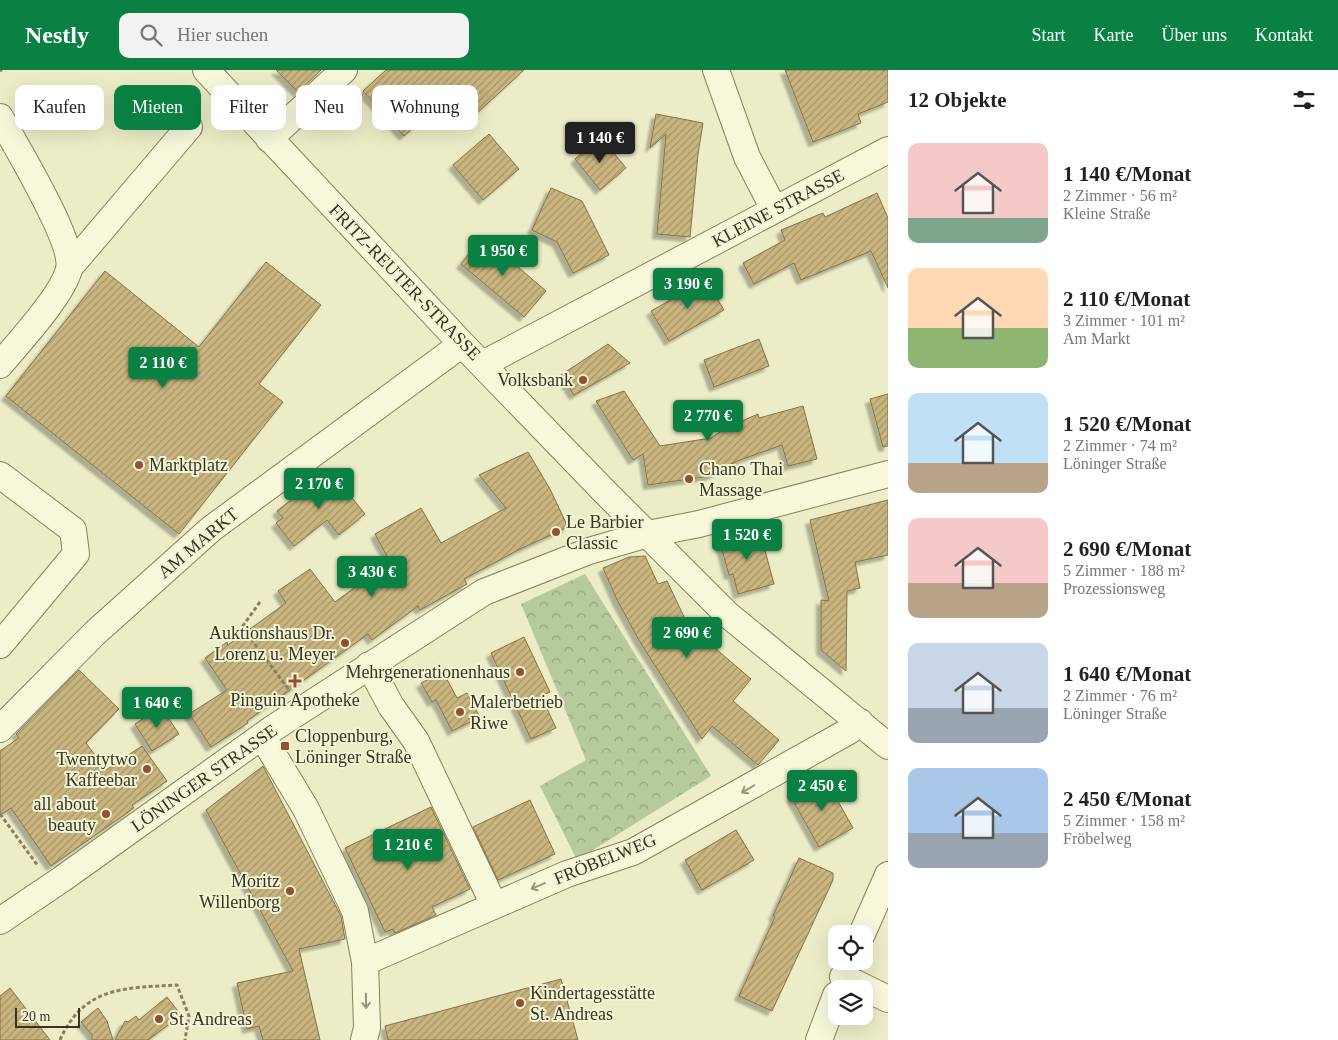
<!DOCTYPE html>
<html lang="de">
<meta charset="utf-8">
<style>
:root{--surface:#fff;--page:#f2f2f2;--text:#222;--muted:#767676;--accent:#0b8043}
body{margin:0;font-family:"Times New Roman",serif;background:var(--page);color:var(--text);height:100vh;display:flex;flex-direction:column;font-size:19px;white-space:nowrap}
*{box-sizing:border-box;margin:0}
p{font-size:16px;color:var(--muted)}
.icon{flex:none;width:28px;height:28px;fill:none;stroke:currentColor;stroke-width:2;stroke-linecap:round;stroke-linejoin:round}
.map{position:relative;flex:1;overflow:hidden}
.side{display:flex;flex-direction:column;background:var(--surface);width:450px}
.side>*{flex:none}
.guide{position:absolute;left:15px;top:15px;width:475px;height:45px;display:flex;gap:10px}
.tools{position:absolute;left:828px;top:855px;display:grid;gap:10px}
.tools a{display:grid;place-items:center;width:45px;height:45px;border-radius:10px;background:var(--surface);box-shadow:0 5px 20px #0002;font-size:25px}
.scale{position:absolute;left:15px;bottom:12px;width:65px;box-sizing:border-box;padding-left:5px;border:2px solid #383420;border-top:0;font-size:14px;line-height:18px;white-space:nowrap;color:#383420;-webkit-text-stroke:4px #f3f4d6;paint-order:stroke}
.price{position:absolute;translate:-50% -42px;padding:0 11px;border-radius:5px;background:var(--accent);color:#fff;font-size:16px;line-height:32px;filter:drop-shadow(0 1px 2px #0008)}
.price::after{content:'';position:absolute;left:50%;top:30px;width:15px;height:11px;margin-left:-8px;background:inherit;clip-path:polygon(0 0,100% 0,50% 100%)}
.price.current{background:#222;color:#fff}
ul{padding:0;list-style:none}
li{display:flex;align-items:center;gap:15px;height:125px;padding:0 20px}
li span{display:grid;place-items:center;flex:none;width:140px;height:100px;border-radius:10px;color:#555}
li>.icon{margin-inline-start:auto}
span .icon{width:60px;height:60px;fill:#fffc;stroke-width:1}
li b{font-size:21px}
h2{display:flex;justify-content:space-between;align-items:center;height:60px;padding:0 20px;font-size:21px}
.chip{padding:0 18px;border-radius:10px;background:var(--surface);box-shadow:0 5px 20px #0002;font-size:18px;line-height:45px}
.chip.current{background:var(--accent);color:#fff}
header{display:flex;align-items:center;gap:30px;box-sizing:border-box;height:70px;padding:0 25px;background:var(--accent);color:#fff}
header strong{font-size:24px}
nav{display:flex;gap:28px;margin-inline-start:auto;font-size:18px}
.search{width:350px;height:45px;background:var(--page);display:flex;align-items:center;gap:12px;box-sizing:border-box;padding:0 18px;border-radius:10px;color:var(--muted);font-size:19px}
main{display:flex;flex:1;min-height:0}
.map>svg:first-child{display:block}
</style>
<header>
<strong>Nestly</strong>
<div class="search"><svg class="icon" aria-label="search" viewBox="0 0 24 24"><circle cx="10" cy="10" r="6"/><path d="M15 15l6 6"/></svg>Hier suchen</div>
<nav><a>Start</a><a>Karte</a><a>Über uns</a><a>Kontakt</a></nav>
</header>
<main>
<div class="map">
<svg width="888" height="970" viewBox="0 0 888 970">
<defs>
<pattern id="forest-crowns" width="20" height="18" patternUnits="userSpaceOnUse" patternTransform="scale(1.25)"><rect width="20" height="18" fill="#b6ca9b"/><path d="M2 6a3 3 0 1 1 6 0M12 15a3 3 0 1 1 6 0" fill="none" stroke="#95a57e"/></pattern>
<pattern id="building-hatch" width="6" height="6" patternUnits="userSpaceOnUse" patternTransform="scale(1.25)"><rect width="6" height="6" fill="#c9b57f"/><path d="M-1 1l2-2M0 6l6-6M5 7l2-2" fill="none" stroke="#a49468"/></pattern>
<filter id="shadow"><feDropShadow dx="-4.5" dy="4.5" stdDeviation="1" flood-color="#0004"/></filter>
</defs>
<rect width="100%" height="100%" fill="#ececc7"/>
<path fill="url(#forest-crowns)" d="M585,504L711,706L577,790L540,716L586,690L521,534Z"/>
<path fill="url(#building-hatch)" stroke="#857344" filter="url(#shadow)" d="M276,0H321L298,22Z
M386,0H524L476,44L454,21L404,66L363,21Z
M785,0H888V32L858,44L861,53L813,72Z
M656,44L703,53L698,84L690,167L657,164L666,64L650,78Z
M489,64L519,99L483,130L453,95Z
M601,67L626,98L600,120L575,89Z
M551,118L582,131L609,185L573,203L557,172L532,160Z
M877,123L888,148V218L871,181L801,210L794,193L754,214L743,193L785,170L781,160L823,143L825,147Z
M483,167L546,221L524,247L461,194Z
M266,192L321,235L259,314L283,332L179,464L6,326L105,201L199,277Z
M706,210L724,240L669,271L651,241Z
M759,269L769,296L714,317L704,290Z
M608,274L630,293L574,325L561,305Z
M624,321L660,376L711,368L726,358L758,344L759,348L803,336L817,389L788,396L782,375L737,391L710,406L648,415L643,384L633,390L596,331Z
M888,324V376L883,377L870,329Z
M528,382L550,419L568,457L520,479L464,509L467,514L420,540L418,536L372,570L368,564L247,651L248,653L211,677L189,644L227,620L205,588L227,572L228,575L286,533L278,521L310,499L335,532L390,492L375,464L421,438L441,473L506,438L479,405Z
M323,405L327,410L334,405L365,444L339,465L327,450L294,476L276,453L283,448L277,441Z
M888,430V485L855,492L860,518L847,521L846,601L821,580V530L829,531L810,450Z
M759,458L774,514L738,524L733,504L729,505L719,469Z
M645,486L658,514L667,511L688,555L751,609L733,631L779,670L758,695L712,656L702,669L640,572L617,530L603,498L629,487Z
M524,567L550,622L541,626L556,658L531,669L491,583Z
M79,600L119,639L86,673L106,700L142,676L167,711L132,735L134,738L51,796L11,738L0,745V681L19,668L16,664Z
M443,602L457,628L467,623L480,647L452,661L436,630L432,632L421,613Z
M161,637L179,664L152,681L135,654Z
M263,696L341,846L345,869L299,879L320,970H263L259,956L247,959L237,913L293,901L206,740Z
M825,708L853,758L819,777L791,727Z
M530,730L555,784L498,810L473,757Z
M431,737L470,819L432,837L436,845L395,863L393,859L385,862L345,778Z
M736,760L754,790L702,820L685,790Z
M799,788L833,803V810L772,941L739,926L775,847L773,846Z
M561,909L578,970H388L385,956Z
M10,918L50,970H0V926Z
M167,927L181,945L148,970H115L125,951L128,952L136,946L139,950Z
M98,938L107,951L113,970H92V965L81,952Z"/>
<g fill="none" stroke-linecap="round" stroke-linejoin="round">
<g stroke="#87815d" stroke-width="28">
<path id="minor" d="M206,0L462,274L602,419L727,544L888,676
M716,0L747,87L774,139
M0,47C15,75 75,172 69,199C63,225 18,273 0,295
M269,69L344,0
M69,198L189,57
M483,294L888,80
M0,405L73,460L76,484L0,575
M369,595L391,636L416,671L494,835
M0,659L95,563L211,459L462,274
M262,666L306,739L355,841L365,892L367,958L364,970
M0,851L62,809L272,659L484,522L589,481L648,464L699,454L888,404
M862,864L888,805
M365,892L567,804L633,782L849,661L860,652
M843,907L888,929
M819,970L836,925"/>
</g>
<path stroke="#87815d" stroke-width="3" stroke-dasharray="4 2.5" stroke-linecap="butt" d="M0,1L2,0
M260,532L242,557L289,620
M0,744L38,796
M60,970C84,916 125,918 177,915L189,946L185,970"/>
<use href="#minor" stroke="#f7f7da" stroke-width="26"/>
</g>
<defs><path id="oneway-shaft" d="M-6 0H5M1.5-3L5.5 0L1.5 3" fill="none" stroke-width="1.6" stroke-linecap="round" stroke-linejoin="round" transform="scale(1.25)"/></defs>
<g stroke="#98967d">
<use href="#oneway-shaft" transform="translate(748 719) rotate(150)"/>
<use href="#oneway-shaft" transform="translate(538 816) rotate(157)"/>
<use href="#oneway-shaft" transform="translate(366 931) rotate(89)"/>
</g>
<g fill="#934f30" stroke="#f3f4d6" stroke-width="2">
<circle cx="583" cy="310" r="5"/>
<circle cx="139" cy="395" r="5"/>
<circle cx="689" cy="409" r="5"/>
<circle cx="556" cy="462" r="5"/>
<circle cx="345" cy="573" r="5"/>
<circle cx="520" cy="602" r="5"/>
<path d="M292.5 603.5h5v5h5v5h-5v5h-5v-5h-5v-5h5z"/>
<circle cx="460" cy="642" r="5"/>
<rect x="280" y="671" width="10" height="10" rx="2.5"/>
<circle cx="147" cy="699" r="5"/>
<circle cx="106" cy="744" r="5"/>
<circle cx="290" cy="821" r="5"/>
<circle cx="520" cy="933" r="5"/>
<circle cx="159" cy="949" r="5"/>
</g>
<g text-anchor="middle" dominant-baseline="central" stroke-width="4" stroke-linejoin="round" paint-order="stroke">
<g font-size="18" fill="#383420" stroke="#f3f4d6">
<text transform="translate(778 138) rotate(-28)">KLEINE STRASSE</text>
<text transform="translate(405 212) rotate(46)">FRITZ-REUTER-STRASSE</text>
<text transform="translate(198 473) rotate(-40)">AM MARKT</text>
<text transform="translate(204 708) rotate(-35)">LÖNINGER STRASSE</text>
<text transform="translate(605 789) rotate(-22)">FRÖBELWEG</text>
</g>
<g font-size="18" fill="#383420" stroke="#f3f4d6" text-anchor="start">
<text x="573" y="310" text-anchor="end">Volksbank</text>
<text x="149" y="395">Marktplatz</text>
<text x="699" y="399">Chano Thai<tspan x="699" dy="21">Massage</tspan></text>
<text x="566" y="452">Le Barbier<tspan x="566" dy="21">Classic</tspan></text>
<text x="335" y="563" text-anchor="end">Auktionshaus Dr.<tspan x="335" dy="21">Lorenz u. Meyer</tspan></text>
<text x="510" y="602" text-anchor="end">Mehrgenerationenhaus</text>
<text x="295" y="630" text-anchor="middle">Pinguin Apotheke</text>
<text x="470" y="632">Malerbetrieb<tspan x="470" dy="21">Riwe</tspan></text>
<text x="295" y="666">Cloppenburg,<tspan x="295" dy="21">Löninger Straße</tspan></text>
<text x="137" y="689" text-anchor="end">Twentytwo<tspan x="137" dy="21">Kaffeebar</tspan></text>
<text x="96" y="734" text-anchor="end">all about<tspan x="96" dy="21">beauty</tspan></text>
<text x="280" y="811" text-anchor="end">Moritz<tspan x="280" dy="21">Willenborg</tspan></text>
<text x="530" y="923">Kindertagesstätte<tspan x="530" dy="21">St. Andreas</tspan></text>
<text x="169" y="949">St. Andreas</text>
</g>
</g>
</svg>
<div class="tools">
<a><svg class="icon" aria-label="locate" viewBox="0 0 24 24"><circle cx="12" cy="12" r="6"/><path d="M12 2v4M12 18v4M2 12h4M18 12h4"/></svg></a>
<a><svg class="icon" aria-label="layers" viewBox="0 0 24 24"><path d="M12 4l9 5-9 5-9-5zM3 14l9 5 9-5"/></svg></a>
</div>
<div class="scale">20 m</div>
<b class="price current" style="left:600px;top:94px">1 140 €</b>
<b class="price" style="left:503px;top:207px">1 950 €</b>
<b class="price" style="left:688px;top:240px">3 190 €</b>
<b class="price" style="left:163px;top:319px">2 110 €</b>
<b class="price" style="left:708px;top:372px">2 770 €</b>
<b class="price" style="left:319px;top:440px">2 170 €</b>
<b class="price" style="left:747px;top:491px">1 520 €</b>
<b class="price" style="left:372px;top:528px">3 430 €</b>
<b class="price" style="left:687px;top:589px">2 690 €</b>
<b class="price" style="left:157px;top:659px">1 640 €</b>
<b class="price" style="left:822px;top:742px">2 450 €</b>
<b class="price" style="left:408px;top:801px">1 210 €</b>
<div class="guide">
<a class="chip">Kaufen</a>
<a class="chip current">Mieten</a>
<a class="chip">Filter</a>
<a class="chip">Neu</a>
<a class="chip">Wohnung</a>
</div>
</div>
<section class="side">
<h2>12 Objekte<svg class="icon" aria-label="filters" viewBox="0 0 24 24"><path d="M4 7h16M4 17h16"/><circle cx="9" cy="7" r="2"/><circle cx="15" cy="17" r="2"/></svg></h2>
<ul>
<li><span style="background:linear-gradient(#f6c9c9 75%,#7fa58c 0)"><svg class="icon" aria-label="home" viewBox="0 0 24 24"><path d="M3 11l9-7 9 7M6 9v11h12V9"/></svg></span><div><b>1 140 €/Monat</b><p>2 Zimmer · 56 m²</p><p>Kleine Straße</p></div></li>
<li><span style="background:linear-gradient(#ffd9b3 60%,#8fb573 0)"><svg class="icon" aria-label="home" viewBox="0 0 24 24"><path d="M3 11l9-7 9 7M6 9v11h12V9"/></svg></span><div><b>2 110 €/Monat</b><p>3 Zimmer · 101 m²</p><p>Am Markt</p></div></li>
<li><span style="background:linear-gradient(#bfe0f5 70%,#b9a48a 0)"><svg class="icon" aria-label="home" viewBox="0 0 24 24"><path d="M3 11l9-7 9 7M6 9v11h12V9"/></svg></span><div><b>1 520 €/Monat</b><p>2 Zimmer · 74 m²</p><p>Löninger Straße</p></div></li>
<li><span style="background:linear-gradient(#f6c9c9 65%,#b9a48a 0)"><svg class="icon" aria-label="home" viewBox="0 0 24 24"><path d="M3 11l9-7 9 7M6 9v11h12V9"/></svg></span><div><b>2 690 €/Monat</b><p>5 Zimmer · 188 m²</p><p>Prozessionsweg</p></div></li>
<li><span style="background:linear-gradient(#c9d6e8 65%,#9aa5b1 0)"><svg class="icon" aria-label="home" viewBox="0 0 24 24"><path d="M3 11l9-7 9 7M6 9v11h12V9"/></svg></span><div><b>1 640 €/Monat</b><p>2 Zimmer · 76 m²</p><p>Löninger Straße</p></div></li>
<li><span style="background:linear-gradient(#a9c7e8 65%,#9aa5b1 0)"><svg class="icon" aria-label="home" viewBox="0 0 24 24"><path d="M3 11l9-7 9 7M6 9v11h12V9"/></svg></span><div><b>2 450 €/Monat</b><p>5 Zimmer · 158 m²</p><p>Fröbelweg</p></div></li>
</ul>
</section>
</main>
